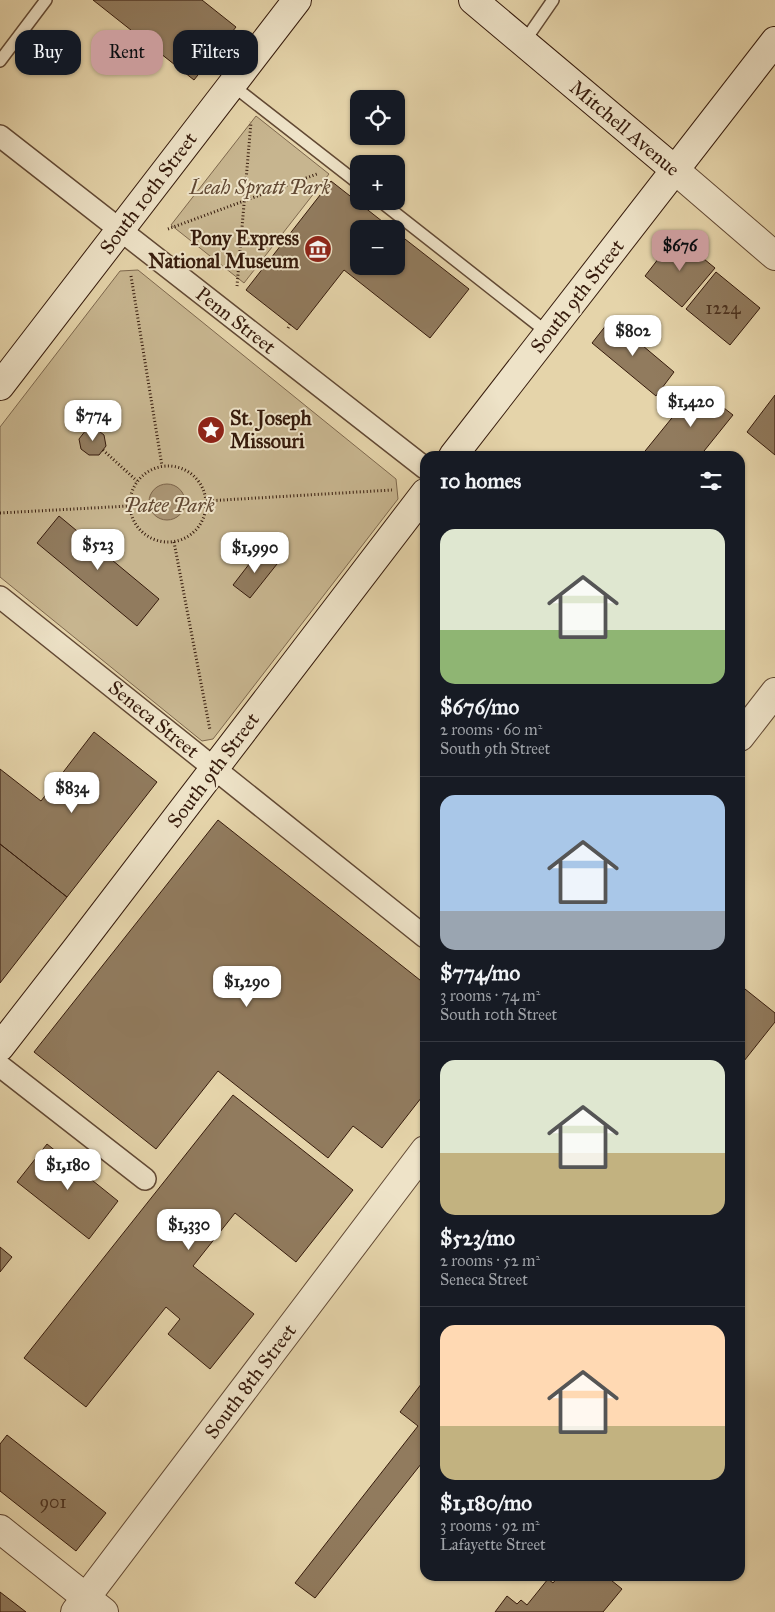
<!DOCTYPE html>
<meta charset="utf-8">
<style>
:root{--surface:#171b24;--page:#20242c;--text:#f1f3f6;--muted:#9ea1a6;--line:#363941;--accent:#c59692}
body{margin:0;font-family:"IM FELL Great Primer",serif;background:var(--page);color:var(--text);height:100vh;display:flex;flex-direction:column;font-size:19px;white-space:nowrap}
*{box-sizing:border-box;margin:0}
p{font-size:16px;color:var(--muted)}
.icon{flex:none;width:28px;height:28px;fill:none;stroke:currentColor;stroke-width:2;stroke-linecap:round;stroke-linejoin:round}
.map{position:relative;flex:1;overflow:hidden}
.side{position:absolute;left:420px;top:451px;width:325px;height:1130px;display:flex;flex-direction:column;background:var(--surface);border-radius:15px;box-shadow:0 1px 4px #0004}
.side>*{flex:none}
.top-card{position:absolute;left:15px;top:30px;width:330px;height:45px;display:flex;gap:10px}
.tools{position:absolute;left:350px;top:90px;display:grid;gap:10px}
.tools a{display:grid;place-items:center;width:55px;height:55px;border-radius:10px;background:var(--surface);box-shadow:0 1px 4px #0004;font-size:25px}
.price{position:absolute;translate:-50% -42px;padding:0 11px;border-radius:10px;background:#fff;color:#222;font-size:16px;line-height:32px;filter:drop-shadow(0 1px 2px #0008)}
.price::after{content:'';position:absolute;left:50%;top:30px;width:15px;height:11px;margin-left:-8px;background:inherit;clip-path:polygon(0 0,100% 0,50% 100%)}
.price.active{background:var(--accent);color:#111}
ul{padding:0;list-style:none}
li{display:grid;align-content:center;gap:10px;height:265px;padding:0 20px}
li+li{border-top:1px solid var(--line)}
li span{display:grid;place-items:center;height:155px;border-radius:15px;color:#555}
li>.icon{margin-inline-start:auto}
span .icon{width:90px;height:90px;fill:#fffc;stroke-width:1}
li b{font-size:21px}
h2{display:flex;justify-content:space-between;align-items:center;height:60px;padding:0 20px;font-size:21px}
.pill{padding:0 18px;border-radius:15px;background:var(--surface);box-shadow:0 1px 4px #0004;font-size:18px;line-height:45px}
.pill.active{background:var(--accent);color:#111}
.map>svg:first-child{display:block}
</style>
<div class="map">
<svg width="775" height="1612" viewBox="0 0 775 1612">
<rect width="100%" height="100%" fill="#e5d4aa"/>
<filter id="stains"><feTurbulence type="fractalNoise" baseFrequency=".004" numOctaves="4"/><feColorMatrix values="0 0 0 0 .2 0 0 0 0 .09 0 0 0 0 .02 0 0 0 .5 -.17"/></filter>
<radialGradient id="worn" r=".72"><stop offset=".6" stop-color="#630" stop-opacity="0"/><stop offset="1" stop-color="#630" stop-opacity=".3"/></radialGradient>
<path fill="#c7b58f" stroke="#7e684e" d="M256,116L329,174L244,283L171,225Z
M138,270L396,479L398,499L213,739L202,741L0,577V427L120,271Z"/>
<path fill="#aa9574" stroke="#7c644a" d="M149 502a18 18 0 1 1 36 0a18 18 0 1 1-36 0Z"/>
<path fill="#917b5e" stroke="#361b0c" d="M93,0H202L236,27L194,80Z
M331,181L392,229H359V266H396V232L469,289L430,338L344,270L297,330L246,290Z
M676,236L715,268L682,307L645,276Z
M716,272L760,308L730,345L686,309Z
M611,319L674,372L656,396L592,343Z
M697,387L733,415L700,456H641Z
M775,395V455L747,432Z
M95,428L104,435L106,446L99,455H89L81,449L79,439L86,430Z
M59,516L159,599L137,626L37,543Z
M260,550L277,564L250,598L233,585Z
M94,732L157,782L67,897L0,844V769L41,801Z
M218,820L425,984V1093L382,1148L353,1126L328,1158L218,1071L156,1149L34,1052Z
M0,844L67,897L0,983Z
M740,985L775,1013V1022L740,1066Z
M233,1095L353,1190L296,1262L235,1213L193,1266L254,1314L210,1369L168,1334L180,1319L166,1307L86,1407L24,1358Z
M47,1144L118,1201L89,1239L17,1182Z
M0,1247L12,1257L0,1272Z
M425,1379V1459L315,1598L295,1583L418,1426L400,1412Z
M7,1435L106,1513L76,1551L0,1491V1444Z
M559,1576H606L622,1589L603,1612H495L507,1596L517,1604L521,1600L527,1605L548,1579L553,1583Z
M0,1592L26,1612H0Z"/>
<g fill="none" stroke-linecap="round" stroke-linejoin="round">
<g stroke="#624934" stroke-width="14">
<path id="service" d="M524,42L553,0
M0,61L46,0
M232,85L359,184
M380,201L548,333"/>
</g>
<g stroke="#624934" stroke-width="24">
<path id="minor" d="M0,136L425,468
M0,597L425,937
M0,1066L145,1179"/>
</g>
<g stroke="#624934" stroke-width="30">
<path id="tertiary" d="M675,170L775,256
M740,737L775,692
M0,1529L104,1612
M75,1612L425,1150"/>
</g>
<g stroke="#361b0c" stroke-width="30">
<path id="secondary" d="M473,0L675,170
M0,386L297,0
M453,456L775,41
M0,1047L77,948L425,493"/>
</g>
<path stroke="#361b0c" stroke-width="3" stroke-dasharray="1 2.5" stroke-linecap="butt" d="M168,229L317,174
M131,276L162,466
M237,286L251,122
M288,328L290,324
M103,450L137,481
M130 504a38 38 0 1 1 76 0a38 38 0 1 1-76 0Z
M206,501L392,490
M0,513L129,506
M174,542L210,730"/>
<use href="#service" stroke="#eee3c8" stroke-width="11"/>
<use href="#minor" stroke="#eee3c8" stroke-width="21"/>
<use href="#tertiary" stroke="#eee3c8" stroke-width="28"/>
<use href="#secondary" stroke="#eee3c8" stroke-width="28"/>
</g>
<defs>
<g id="museum-disc" transform="scale(1.4375)"><circle r="9.5" fill="#8f2418" stroke="#eee3c8"/><path d="M0-6L6-3V-2H-6V-3ZM-5-1h2V3h-2ZM-1-1h2V3h-2ZM3-1h2V3H3ZM-6 4H6V6H-6Z" fill="#fff"/></g>
<g id="sight-disc" transform="scale(1.4375)"><circle r="9.5" fill="#8f2418" stroke="#eee3c8"/><path d="M0-6L1.8-2.2L6-1.7L2.9 1.2L3.7 5.4L0 3.3L-3.7 5.4L-2.9 1.2L-6-1.7L-1.8-2.2Z" fill="#fff"/></g>
</defs>
<g fill-rule="evenodd">
<use href="#museum-disc" x="318" y="249"/>
<use href="#sight-disc" x="211" y="430"/>
</g>
<g text-anchor="middle" dominant-baseline="central" stroke-width="4" stroke-linejoin="round" paint-order="stroke">
<g font-size="18" fill="#4d3320">
<text x="723" y="308">1224</text>
<text x="53" y="1502">901</text>
</g>
<g font-size="20" fill="#361b0c" stroke="#eee3c8">
<text transform="translate(625 128) rotate(40)">Mitchell Avenue</text>
<text transform="translate(148 193) rotate(-53)">South 10th Street</text>
<text transform="translate(577 296) rotate(-52)">South 9th Street</text>
<text transform="translate(236 320) rotate(38)">Penn Street</text>
<text transform="translate(154 719) rotate(39)">Seneca Street</text>
<text transform="translate(213 770) rotate(-53)">South 9th Street</text>
<text transform="translate(250 1381) rotate(-53)">South 8th Street</text>
</g>
<g font-size="20" font-style="italic" fill="#624933" stroke="#eee3c8">
<text x="260" y="187">Leah Spratt Park</text>
<text x="169" y="505">Patee Park</text>
</g>
<g font-size="20" font-weight="bold" fill="#361b0c" stroke="#eee3c8" text-anchor="end">
<text x="299" y="238">Pony Express<tspan x="299" dy="23">National Museum</tspan></text>
<text x="230" y="418" text-anchor="start">St. Joseph<tspan x="230" dy="23">Missouri</tspan></text>
</g>
</g>
<rect width="100%" height="100%" filter="url(#stains)"/>
<rect width="100%" height="100%" fill="url(#worn)"/>
</svg>
<div class="tools">
<a><svg class="icon" aria-label="locate" viewBox="0 0 24 24"><circle cx="12" cy="12" r="6"/><path d="M12 2v4M12 18v4M2 12h4M18 12h4"/></svg></a>
<a>+</a>
<a>−</a>
</div>
<b class="price active" style="left:680px;top:272px">$676</b>
<b class="price" style="left:633px;top:357px">$802</b>
<b class="price" style="left:691px;top:428px">$1,420</b>
<b class="price" style="left:93px;top:442px">$774</b>
<b class="price" style="left:98px;top:571px">$523</b>
<b class="price" style="left:255px;top:574px">$1,990</b>
<b class="price" style="left:72px;top:814px">$834</b>
<b class="price" style="left:247px;top:1008px">$1,290</b>
<b class="price" style="left:68px;top:1191px">$1,180</b>
<b class="price" style="left:189px;top:1251px">$1,330</b>
<div class="top-card">
<a class="pill">Buy</a>
<a class="pill active">Rent</a>
<a class="pill">Filters</a>
</div>
<section class="side">
<h2>10 homes<svg class="icon" aria-label="filters" viewBox="0 0 24 24"><path d="M4 7h16M4 17h16"/><circle cx="9" cy="7" r="2"/><circle cx="15" cy="17" r="2"/></svg></h2>
<ul>
<li><span style="background:linear-gradient(#dfe7d0 65%,#8fb573 0)"><svg class="icon" aria-label="home" viewBox="0 0 24 24"><path d="M3 11l9-7 9 7M6 9v11h12V9"/></svg></span><div><b>$676/mo</b><p>2 rooms · 60 m²</p><p>South 9th Street</p></div></li>
<li><span style="background:linear-gradient(#a9c7e8 75%,#9aa5b1 0)"><svg class="icon" aria-label="home" viewBox="0 0 24 24"><path d="M3 11l9-7 9 7M6 9v11h12V9"/></svg></span><div><b>$774/mo</b><p>3 rooms · 74 m²</p><p>South 10th Street</p></div></li>
<li><span style="background:linear-gradient(#dfe7d0 60%,#c2b280 0)"><svg class="icon" aria-label="home" viewBox="0 0 24 24"><path d="M3 11l9-7 9 7M6 9v11h12V9"/></svg></span><div><b>$523/mo</b><p>2 rooms · 52 m²</p><p>Seneca Street</p></div></li>
<li><span style="background:linear-gradient(#ffd9b3 65%,#c2b280 0)"><svg class="icon" aria-label="home" viewBox="0 0 24 24"><path d="M3 11l9-7 9 7M6 9v11h12V9"/></svg></span><div><b>$1,180/mo</b><p>3 rooms · 92 m²</p><p>Lafayette Street</p></div></li>
</ul>
</section>
</div>
